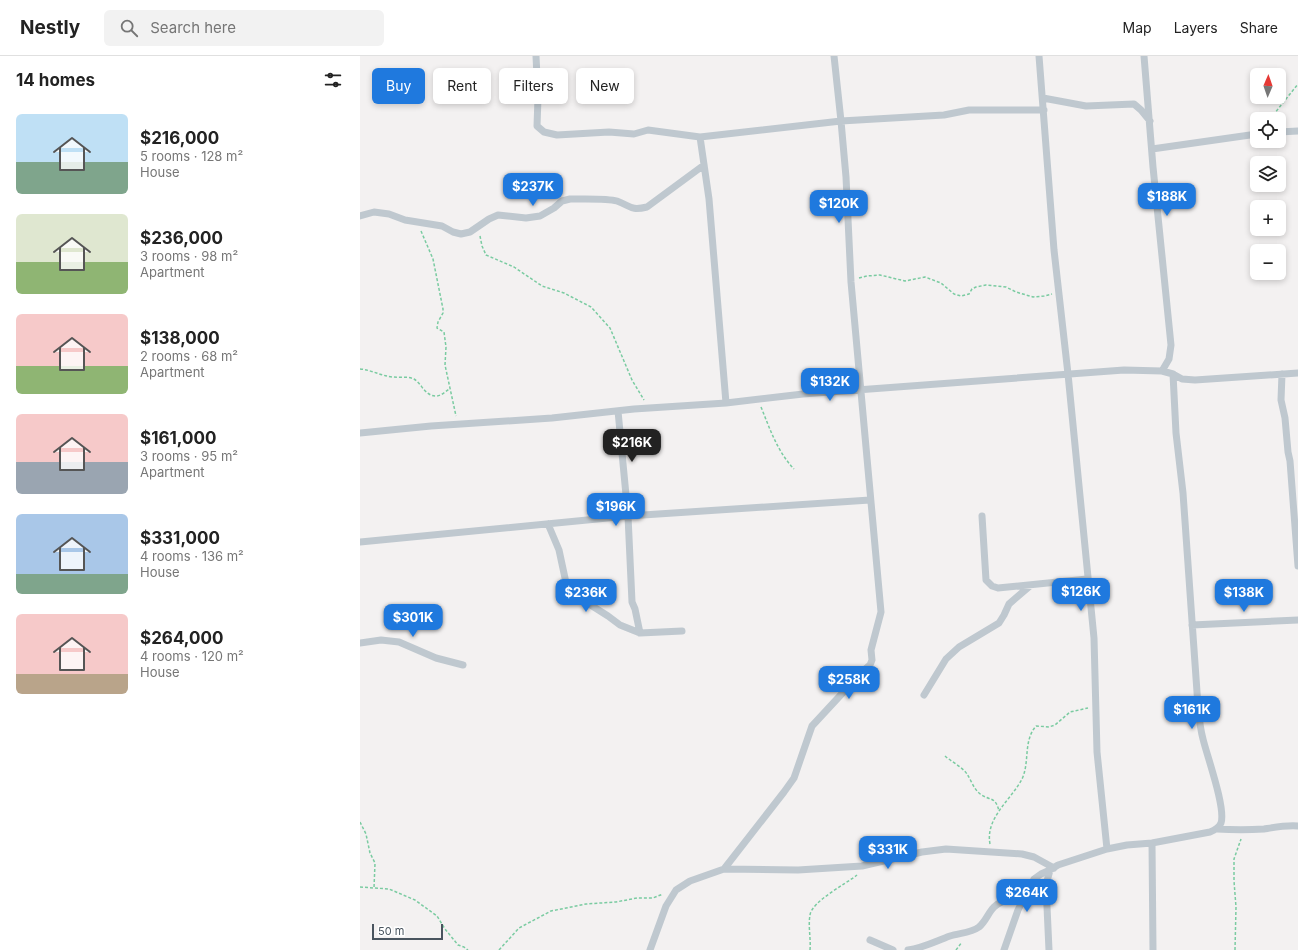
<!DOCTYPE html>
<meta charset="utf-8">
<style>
:root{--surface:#fff;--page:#f2f2f2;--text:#222;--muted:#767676;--line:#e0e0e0;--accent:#1f79de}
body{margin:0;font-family:Inter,sans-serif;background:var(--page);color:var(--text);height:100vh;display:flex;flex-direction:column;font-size:15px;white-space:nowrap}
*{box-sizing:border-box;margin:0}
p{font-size:13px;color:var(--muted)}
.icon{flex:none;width:22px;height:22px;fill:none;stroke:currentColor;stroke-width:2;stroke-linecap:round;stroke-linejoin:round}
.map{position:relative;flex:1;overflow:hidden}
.side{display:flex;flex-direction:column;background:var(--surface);width:360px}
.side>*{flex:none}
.banner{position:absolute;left:12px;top:12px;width:380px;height:36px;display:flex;gap:8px}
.needle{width:26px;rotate:2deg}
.controls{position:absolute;left:890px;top:12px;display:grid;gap:8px}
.controls a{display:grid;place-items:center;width:36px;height:36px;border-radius:6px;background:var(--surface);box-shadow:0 2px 6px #0003;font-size:20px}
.scale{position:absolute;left:12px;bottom:10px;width:71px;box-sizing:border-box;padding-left:4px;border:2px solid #49545e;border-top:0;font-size:11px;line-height:14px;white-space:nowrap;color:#49545e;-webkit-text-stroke:3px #fff;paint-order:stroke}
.price{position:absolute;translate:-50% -34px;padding:0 9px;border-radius:8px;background:var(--accent);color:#fff;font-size:13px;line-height:26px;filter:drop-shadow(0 1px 2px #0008)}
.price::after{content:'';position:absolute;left:50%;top:24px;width:12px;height:9px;margin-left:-6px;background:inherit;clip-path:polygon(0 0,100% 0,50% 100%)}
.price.active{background:#222;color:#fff}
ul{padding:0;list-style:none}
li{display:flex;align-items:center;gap:12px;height:100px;padding:0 16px}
li span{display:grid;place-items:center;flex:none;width:112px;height:80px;border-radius:6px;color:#555}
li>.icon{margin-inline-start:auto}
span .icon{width:48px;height:48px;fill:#fffc;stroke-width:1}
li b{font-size:17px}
h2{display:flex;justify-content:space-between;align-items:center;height:48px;padding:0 16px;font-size:17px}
.chip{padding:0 14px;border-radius:6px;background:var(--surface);box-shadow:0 2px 6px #0003;font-size:14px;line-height:36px}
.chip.active{background:var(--accent);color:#fff}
header{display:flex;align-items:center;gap:24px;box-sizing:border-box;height:56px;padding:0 20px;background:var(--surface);border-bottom:1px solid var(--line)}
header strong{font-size:19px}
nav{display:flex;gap:22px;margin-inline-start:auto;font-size:14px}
.search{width:280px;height:36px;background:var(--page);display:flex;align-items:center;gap:10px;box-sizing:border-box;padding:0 14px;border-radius:6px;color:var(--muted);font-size:15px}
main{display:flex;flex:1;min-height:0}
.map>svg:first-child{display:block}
</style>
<header>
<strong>Nestly</strong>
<div class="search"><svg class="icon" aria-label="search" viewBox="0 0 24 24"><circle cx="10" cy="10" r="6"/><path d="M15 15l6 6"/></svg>Search here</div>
<nav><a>Map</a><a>Layers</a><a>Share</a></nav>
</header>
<main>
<section class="side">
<h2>14 homes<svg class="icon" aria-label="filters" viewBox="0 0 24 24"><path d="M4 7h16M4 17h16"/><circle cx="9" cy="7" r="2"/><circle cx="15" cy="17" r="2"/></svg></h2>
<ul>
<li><span style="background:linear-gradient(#bfe0f5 60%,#7fa58c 0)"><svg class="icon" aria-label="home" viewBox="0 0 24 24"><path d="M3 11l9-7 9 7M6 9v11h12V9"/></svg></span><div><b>$216,000</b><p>5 rooms · 128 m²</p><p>House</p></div></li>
<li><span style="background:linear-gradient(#dfe7d0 60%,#8fb573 0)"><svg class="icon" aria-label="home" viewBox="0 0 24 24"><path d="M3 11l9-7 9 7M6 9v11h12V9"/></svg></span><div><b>$236,000</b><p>3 rooms · 98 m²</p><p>Apartment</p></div></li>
<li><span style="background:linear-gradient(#f6c9c9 65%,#8fb573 0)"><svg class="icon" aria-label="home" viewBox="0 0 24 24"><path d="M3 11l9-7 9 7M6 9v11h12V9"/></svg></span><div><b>$138,000</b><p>2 rooms · 68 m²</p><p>Apartment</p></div></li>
<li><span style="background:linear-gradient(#f6c9c9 60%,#9aa5b1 0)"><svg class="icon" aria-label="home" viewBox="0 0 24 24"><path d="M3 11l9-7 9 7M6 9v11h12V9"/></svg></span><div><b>$161,000</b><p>3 rooms · 95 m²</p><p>Apartment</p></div></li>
<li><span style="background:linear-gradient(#a9c7e8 75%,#7fa58c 0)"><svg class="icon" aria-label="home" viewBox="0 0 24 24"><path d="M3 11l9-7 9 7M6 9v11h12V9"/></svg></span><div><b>$331,000</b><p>4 rooms · 136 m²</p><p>House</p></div></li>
<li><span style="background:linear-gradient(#f6c9c9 75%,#b9a48a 0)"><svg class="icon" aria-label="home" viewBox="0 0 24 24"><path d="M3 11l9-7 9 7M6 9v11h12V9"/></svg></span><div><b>$264,000</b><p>4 rooms · 120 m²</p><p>House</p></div></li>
</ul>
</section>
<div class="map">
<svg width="938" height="894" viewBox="0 0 938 894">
<rect width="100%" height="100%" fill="#f3f1f1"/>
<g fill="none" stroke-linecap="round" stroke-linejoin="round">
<path stroke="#7acba1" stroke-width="1.5" stroke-dasharray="3 2" stroke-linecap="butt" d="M910,63L938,28
M61,175L73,203L83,253V257L78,266L77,272L84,276L86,291L85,309L96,360
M120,180L122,190L126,199L154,211L182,230L204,237L231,251L250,272L272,324L284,344
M499,222L507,220L520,219L545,225L565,221L581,227L594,238L601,240L609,238L612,233L616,231L626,229L646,231L656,236L673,241L684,240L692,238
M0,313C12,314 21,320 33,321C40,322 48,320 54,323C62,328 65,340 76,340C81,340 85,336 89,333
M401,351C410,373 417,395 434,413
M585,700C592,706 602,711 607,718C611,724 614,733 619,737C630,746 635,739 639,755
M0,766L6,778L10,797L15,807L14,832
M630,788C625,762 651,744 662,723C670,706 663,685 676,670L689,671L695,669L710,656L728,652
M0,831L29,833L55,844L77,860L85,873L98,889L104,891L108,894
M139,894L159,872L191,855L226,848L256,846L277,842H293L303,838
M450,894C451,883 448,870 450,859C452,845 486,828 497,819
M596,894L602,886
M875,894L876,851L874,825V803L881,783"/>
<path stroke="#bfc8cf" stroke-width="7" d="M176,0L178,42L177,70L184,76L197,79L249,76L274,78L288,74L340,81
M679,0L694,194L708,318L734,582L737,696L747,793
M784,0L793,111L811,289L809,303L802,315
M683,42L726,50L774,48L781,54L790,65
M919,76L938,75
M792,93L897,78
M0,160L14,156L29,158L45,164L82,170L93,176L101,178L110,176L129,163L138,159L166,162L180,160L194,152L202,145L210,143C221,143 247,142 257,145C271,150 270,155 287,151L344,109
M922,318L921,344L925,362L928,396L930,405L938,510
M366,347L349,143L340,81L481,65L584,59L609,54H684
M258,355L268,460L272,546L275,553L280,577
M0,377L71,370L192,362L274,353L366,347L443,338L764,314L802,315L813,318L822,323L835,324L938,317
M622,460L626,524L632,530L638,532L727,523
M188,468L199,494L208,536L214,543L229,548L248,560L260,569L280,577L322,575
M0,486L268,460L510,444
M832,569L938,564
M0,587L21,584L39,586L76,602L103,609
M564,639L586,603L599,591L639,567L644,559L649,548L671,529
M857,773C873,774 889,774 904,773C916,771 926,769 938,770
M792,787L793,894
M364,813L438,814L502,810L562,796L586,793L662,798L674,801L694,812
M510,884L533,894
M290,894L306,850L316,834L330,825L364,813L424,736L434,722L452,670L502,616L510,609L512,604L511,594L521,556L491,226L486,121L481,65L474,0
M548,894C563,892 576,885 590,880C599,877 611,877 619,871C626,865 628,857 634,851C642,843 655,842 666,838
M644,894L658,854L674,823L681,818L690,814
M689,894L686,829L690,814L698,809L747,793L767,789L792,787L850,776C855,774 859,772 861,767C866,752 847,700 843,683C840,672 839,661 838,650L823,437L816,377L813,318"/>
</g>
</svg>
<div class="controls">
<a><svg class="needle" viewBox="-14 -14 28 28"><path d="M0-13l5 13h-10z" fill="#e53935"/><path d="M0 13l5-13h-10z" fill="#767676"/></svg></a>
<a><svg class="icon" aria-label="locate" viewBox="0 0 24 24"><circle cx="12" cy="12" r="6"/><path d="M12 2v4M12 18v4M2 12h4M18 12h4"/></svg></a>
<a><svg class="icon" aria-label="layers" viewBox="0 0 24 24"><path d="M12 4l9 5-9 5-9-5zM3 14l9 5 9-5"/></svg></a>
<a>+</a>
<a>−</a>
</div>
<div class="scale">50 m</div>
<b class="price" style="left:173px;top:151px">$237K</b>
<b class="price" style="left:807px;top:161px">$188K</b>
<b class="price" style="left:479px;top:168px">$120K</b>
<b class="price" style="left:470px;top:346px">$132K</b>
<b class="price active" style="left:272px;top:407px">$216K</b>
<b class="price" style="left:256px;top:471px">$196K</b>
<b class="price" style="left:721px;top:556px">$126K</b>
<b class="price" style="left:226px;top:557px">$236K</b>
<b class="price" style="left:884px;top:557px">$138K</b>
<b class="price" style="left:53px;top:582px">$301K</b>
<b class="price" style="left:489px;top:644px">$258K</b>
<b class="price" style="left:832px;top:674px">$161K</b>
<b class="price" style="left:528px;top:814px">$331K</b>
<b class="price" style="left:667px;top:857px">$264K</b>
<div class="banner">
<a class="chip active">Buy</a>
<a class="chip">Rent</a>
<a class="chip">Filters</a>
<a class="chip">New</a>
</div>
</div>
</main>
